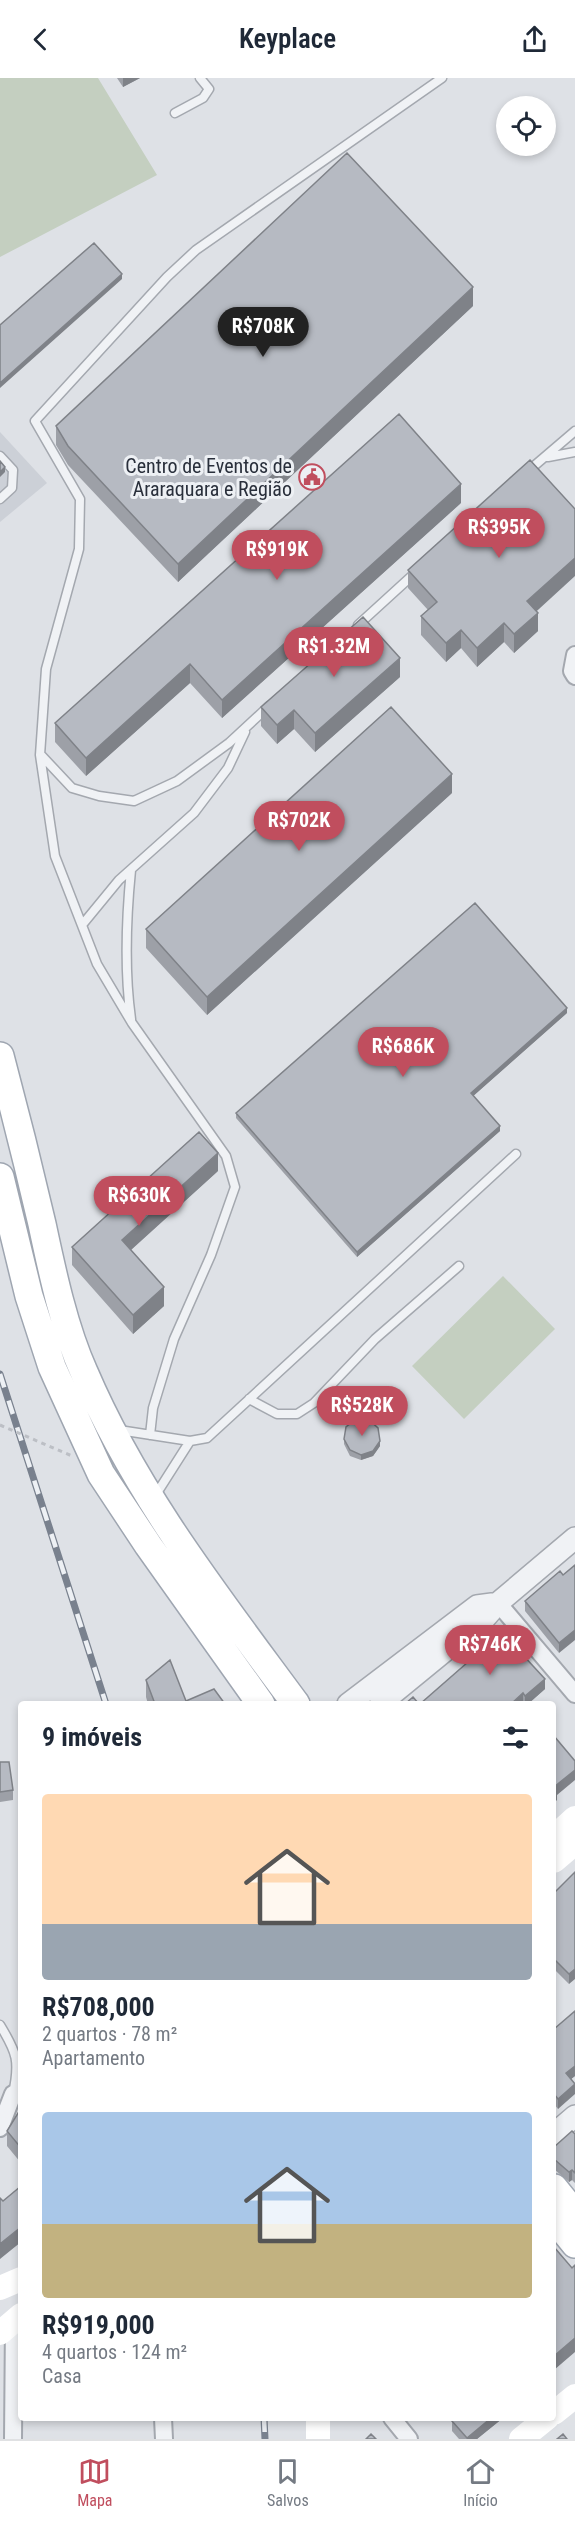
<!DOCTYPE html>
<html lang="pt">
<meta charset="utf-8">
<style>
:root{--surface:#fff;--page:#f6f6f7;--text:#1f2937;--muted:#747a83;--line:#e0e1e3;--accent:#c04e5e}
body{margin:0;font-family:"Roboto Condensed",sans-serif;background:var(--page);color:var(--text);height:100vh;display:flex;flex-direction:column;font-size:22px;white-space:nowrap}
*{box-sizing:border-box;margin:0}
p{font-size:20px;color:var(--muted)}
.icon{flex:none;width:33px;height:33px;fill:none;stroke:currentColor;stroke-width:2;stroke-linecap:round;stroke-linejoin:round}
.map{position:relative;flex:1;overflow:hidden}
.drawer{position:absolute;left:18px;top:1623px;width:538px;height:720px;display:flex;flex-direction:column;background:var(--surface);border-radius:6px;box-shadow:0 3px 9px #0003}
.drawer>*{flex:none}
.tools{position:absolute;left:496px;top:18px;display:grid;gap:12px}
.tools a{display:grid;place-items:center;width:60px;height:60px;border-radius:50%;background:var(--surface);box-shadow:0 3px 9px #0003;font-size:30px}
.price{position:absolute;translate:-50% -51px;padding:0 14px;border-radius:21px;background:var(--accent);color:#fff;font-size:20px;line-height:39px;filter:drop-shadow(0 2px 3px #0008)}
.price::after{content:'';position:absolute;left:50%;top:36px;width:18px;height:14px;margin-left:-9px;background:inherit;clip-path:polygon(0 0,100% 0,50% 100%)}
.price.active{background:#222;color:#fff}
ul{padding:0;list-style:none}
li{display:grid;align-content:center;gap:12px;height:318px;padding:0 24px}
li span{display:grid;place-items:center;height:186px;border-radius:6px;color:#555}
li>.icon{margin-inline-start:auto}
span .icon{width:108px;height:108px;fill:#fffc;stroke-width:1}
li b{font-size:26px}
h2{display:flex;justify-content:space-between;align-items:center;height:72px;padding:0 24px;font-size:26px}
header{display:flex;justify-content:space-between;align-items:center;height:78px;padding:0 24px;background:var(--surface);font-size:27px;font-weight:600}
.tab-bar{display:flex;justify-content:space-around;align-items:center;height:84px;border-top:2px solid var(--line);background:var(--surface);font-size:16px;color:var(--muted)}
.tab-bar a{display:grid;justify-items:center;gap:3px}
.tab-bar .active{color:var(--accent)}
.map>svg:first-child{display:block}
</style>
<header><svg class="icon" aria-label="back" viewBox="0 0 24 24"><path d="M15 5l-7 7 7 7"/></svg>Keyplace<svg class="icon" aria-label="share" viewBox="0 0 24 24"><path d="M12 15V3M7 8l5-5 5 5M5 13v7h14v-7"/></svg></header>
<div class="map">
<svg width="575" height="2361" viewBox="0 0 575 2361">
<rect width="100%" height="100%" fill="#dee1e6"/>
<path fill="#ccd0d7" d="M0,354L47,405L0,444Z"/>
<path fill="#c4cfc0" d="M0,0H98L157,97L0,179Z
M503,1198L555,1251L464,1341L412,1288Z"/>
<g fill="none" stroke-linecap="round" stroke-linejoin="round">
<g stroke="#a4a8af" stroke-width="11">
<path id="service" d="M175,35L203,20L209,11L200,0
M0,378L13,392L12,410L0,421
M548,379L575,374
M527,394L575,353
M358,547L415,495
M41,677L72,710L99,718L134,723L177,703L229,665L269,628
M131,792C126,842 124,891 131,941
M82,847L119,802L194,735L228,690L245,654
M249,1321L277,1336H297L314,1325L375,1261L459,1188
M119,1352L190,1363L155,1418
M150,1357L153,1330L174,1261L211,1177L235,1109L226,1078L132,945L97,886L55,778L40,677L46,591L79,471L80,421L35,343L167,199L196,172L442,0
M190,1363L207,1360L516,1076
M0,1947C17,1975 20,1983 13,2016"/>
</g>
<g stroke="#a4a8af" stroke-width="20">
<path id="minor" d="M575,577L572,593L575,598
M498,1525L575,1616
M0,2050L13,2016
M163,2340L164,2361
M392,2340L409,2361
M13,2361L14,2242"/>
</g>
<g stroke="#a4a8af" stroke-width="24">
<path id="tertiary" d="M348,1626L477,1528L492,1526
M380,1626L485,1540L498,1525L575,1460
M554,2056L575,2038"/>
</g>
<g stroke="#9fa6b1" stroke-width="30">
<path id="primary" d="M0,978C15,1034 29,1090 42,1146C52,1193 64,1250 84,1294C136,1416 218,1520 296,1626
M0,1099L29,1218L52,1289L101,1396L148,1467L261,1626
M554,2110L575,2136
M554,2140L575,2166"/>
</g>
<use href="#service" stroke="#f0f2f5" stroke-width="8"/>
<use href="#minor" stroke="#f0f2f5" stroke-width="16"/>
<use href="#tertiary" stroke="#f0f2f5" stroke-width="21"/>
<path stroke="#fff" stroke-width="24" d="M554,1759L575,1740
M554,1783L575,1765
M0,2210L21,2201
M0,2255L21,2237
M554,2335L575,2318
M318,2361V2340
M521,2361L547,2340"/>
<use href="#primary" stroke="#fff" stroke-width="27"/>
<g stroke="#79818e" stroke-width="7">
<path id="rail" d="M0,1296L106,1626
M264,2340L265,2361"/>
</g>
<use href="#rail" stroke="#edf0f4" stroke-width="4.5" stroke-dasharray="14" stroke-linecap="butt"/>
<path stroke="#bcbfc5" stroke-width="3" stroke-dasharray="4.5 4.5" stroke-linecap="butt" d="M0,1347L72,1378"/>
</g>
<path fill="#9da0a7" d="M117,0H140L123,9Z
M473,228L178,504L68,387L56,367V348Z
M461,425L222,640L190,605L86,698L55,664V645Z
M408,492L537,533L538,553L514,575L504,564L477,589L461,570L446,584L421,557V538L428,532L408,510Z
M400,599L315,674L294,651L277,666L261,648V629Z
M452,715L207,937L146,870V851Z
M567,935L473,1018L500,1053L357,1179L236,1040V1035Z
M218,1093L131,1172L164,1228L133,1256L72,1187V1169Z
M344,1361L380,1368L373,1378L361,1382L350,1378L344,1366Z
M563,1497L559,1575L525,1533V1523Z
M480,1566L545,1611L528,1626H523L480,1574Z
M146,1602L186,1623L225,1626H148L146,1619Z
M0,1684L13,1712V1722L0,1724Z
M575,1794L569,1906L554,1891V1815Z
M575,1933V1998L571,2001L558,2031L554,2026V1951Z
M21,2028V2085L7,2068V2053L20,2032Z
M575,2056V2105L572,2102L569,2104L554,2091V2073Z
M455,2340H503L477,2361H459L452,2353V2343Z"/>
<path fill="#7f8288" d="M123,0H140L123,9Z
M122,196V201L0,310V305Z
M473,209V228L178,504V486Z
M5,389V394L0,399V394Z
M461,406V425L222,640V622Z
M575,480V498L527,542V523Z
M538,535V553L514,575V556Z
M504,545V564L477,589V570Z
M461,552V570L446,584V565Z
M400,580V599L315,674V655Z
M190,586V605L86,698V680Z
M294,632V651L277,666V647Z
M452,696V715L207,937V919Z
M567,930V935L471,1020V1015Z
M500,1048V1053L357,1179V1174Z
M218,1075V1093L122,1180V1162Z
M164,1209V1228L133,1256V1237Z
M380,1363V1368L373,1378L361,1382V1377Z
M575,1552V1562L559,1575V1565Z
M545,1601V1611L528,1626H525V1618Z
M523,1615V1625L511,1626Z
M575,1692V1702L557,1717V1722L554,1725V1709Z
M575,1891V1901L569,1906V1896Z
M575,1988V1998L566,2005V1995Z
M575,2006V2016L558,2031V2021Z
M572,2092V2102L569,2104V2094Z
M21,2149V2164L0,2181V2166Z
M575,2260V2274L554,2292V2278Z
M491,2340H503L477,2361H467V2360Z"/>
<path fill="#b6bac2" stroke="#7f8288" stroke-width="1.5" d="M347,75L473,209L178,486L68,368L56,348Z
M94,165L122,196L0,305V247Z
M399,336L461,406L222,622L190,586L86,680L55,645Z
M530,382L575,431V480L527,523L538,535L514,556L504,545L477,570L461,552L446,565L421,538L437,524L408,492Z
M0,383L5,389L0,394Z
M363,539L400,580L315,655L294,632L277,647L261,629Z
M391,629L452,696L207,919L146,851Z
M475,825L567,930L471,1015L500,1048L357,1174L236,1035Z
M199,1054L218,1075L122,1162L164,1209L133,1237L72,1169Z
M356,1341L369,1342L378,1350L380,1363L373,1373L361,1377L350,1372L344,1361L346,1349Z
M575,1487V1552L559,1565L525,1523L560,1493L563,1497Z
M497,1549L545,1601L525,1618L523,1615L511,1626H420L484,1570L480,1566Z
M170,1582L186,1623L214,1611L225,1626H155L146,1602Z
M413,1619L419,1626H405Z
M554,1658L575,1683V1692L554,1709L557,1712L554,1715Z
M0,1684H9L13,1712L0,1714Z
M575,1794V1891L569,1896L554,1881V1815Z
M575,1933V1988L566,1995L575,2006L558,2021L554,2016V1951Z
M21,2028V2070L7,2053L20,2032Z
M572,2053L575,2056V2095L572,2092L569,2094L554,2081V2069Z
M21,2108V2149L0,2166V2120L3,2123Z
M554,2169L572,2190L575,2187V2260L554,2278Z
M455,2340H491L467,2360L452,2343Z
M371,2356L376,2361H366Z
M563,2356L567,2361H557Z"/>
<defs>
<g id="civic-ring" transform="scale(1.35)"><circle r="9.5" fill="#edf0f4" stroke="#c04e5e" stroke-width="1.5"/><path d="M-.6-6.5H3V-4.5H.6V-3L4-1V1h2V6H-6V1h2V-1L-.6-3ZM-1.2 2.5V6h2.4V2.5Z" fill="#c04e5e"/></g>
</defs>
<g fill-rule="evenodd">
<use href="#civic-ring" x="312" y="399"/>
</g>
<g text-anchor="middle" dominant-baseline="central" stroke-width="6" stroke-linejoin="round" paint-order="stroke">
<g font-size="20" fill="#292f3b" stroke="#edf0f4" text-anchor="end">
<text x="292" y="388">Centro de Eventos de<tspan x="292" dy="23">Araraquara e Região</tspan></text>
</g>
</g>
</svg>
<div class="tools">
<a><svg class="icon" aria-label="locate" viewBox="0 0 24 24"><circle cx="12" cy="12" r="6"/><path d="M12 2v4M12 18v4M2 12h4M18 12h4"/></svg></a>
</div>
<b class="price active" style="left:263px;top:280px">R$708K</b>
<b class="price" style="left:499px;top:481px">R$395K</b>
<b class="price" style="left:277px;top:503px">R$919K</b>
<b class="price" style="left:334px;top:600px">R$1.32M</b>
<b class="price" style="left:299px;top:774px">R$702K</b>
<b class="price" style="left:403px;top:1000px">R$686K</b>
<b class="price" style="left:139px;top:1149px">R$630K</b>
<b class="price" style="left:362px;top:1359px">R$528K</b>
<b class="price" style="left:490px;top:1598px">R$746K</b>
<section class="drawer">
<h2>9 imóveis<svg class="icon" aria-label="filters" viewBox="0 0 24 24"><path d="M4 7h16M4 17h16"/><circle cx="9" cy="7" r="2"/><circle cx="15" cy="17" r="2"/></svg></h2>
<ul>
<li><span style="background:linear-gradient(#ffd9b3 70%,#9aa5b1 0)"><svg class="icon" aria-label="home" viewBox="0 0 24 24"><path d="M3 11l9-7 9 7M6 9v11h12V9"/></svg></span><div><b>R$708,000</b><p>2 quartos · 78 m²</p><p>Apartamento</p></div></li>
<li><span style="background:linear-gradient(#a9c7e8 60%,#c2b280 0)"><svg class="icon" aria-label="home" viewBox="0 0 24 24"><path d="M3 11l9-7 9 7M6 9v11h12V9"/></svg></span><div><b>R$919,000</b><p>4 quartos · 124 m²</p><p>Casa</p></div></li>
</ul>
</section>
</div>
<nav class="tab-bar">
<a class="active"><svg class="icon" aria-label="map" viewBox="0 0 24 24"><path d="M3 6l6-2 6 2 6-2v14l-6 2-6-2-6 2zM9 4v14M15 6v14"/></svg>Mapa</a>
<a><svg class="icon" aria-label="saved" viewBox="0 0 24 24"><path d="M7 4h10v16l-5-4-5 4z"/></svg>Salvos</a>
<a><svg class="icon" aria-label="home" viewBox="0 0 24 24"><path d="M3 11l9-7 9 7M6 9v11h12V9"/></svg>Início</a>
</nav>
